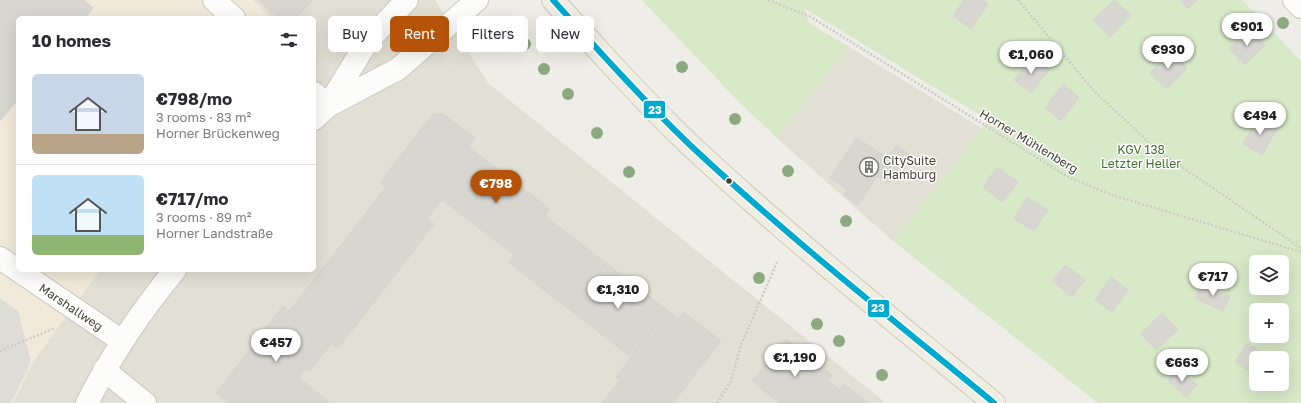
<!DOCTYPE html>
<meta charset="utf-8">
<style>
:root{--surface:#fff;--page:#f2f2f3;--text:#2b2b33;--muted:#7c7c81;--line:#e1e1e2;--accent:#b45309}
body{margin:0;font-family:"Golos Text",sans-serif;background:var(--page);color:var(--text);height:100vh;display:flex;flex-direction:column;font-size:15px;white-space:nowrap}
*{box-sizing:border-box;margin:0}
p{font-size:13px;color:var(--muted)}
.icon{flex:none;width:22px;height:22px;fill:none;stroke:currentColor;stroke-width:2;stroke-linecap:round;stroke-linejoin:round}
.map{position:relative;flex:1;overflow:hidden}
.details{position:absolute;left:16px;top:16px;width:300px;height:256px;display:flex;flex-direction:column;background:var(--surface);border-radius:6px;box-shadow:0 4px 16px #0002}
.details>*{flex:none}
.guide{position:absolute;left:328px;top:16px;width:380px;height:36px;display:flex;gap:8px}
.fabs{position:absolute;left:1249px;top:255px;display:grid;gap:8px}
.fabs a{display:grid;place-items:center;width:40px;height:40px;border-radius:6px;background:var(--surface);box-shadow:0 4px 16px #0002;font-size:20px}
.price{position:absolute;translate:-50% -34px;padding:0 9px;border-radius:14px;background:#fff;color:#222;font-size:13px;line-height:26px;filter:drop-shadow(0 1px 2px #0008)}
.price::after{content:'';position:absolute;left:50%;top:24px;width:12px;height:9px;margin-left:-6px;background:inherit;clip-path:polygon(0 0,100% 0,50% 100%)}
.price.active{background:var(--accent);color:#fff}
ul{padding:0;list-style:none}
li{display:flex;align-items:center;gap:12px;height:100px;padding:0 16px}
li+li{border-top:1px solid var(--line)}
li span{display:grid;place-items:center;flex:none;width:112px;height:80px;border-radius:6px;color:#555}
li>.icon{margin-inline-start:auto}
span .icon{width:48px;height:48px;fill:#fffc;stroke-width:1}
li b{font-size:17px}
h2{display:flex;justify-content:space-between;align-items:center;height:48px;padding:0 16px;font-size:17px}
.pill{padding:0 14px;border-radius:6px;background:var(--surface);box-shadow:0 4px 16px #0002;font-size:14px;line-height:36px}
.pill.active{background:var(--accent);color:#fff}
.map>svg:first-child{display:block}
</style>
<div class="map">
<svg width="1301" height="403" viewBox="0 0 1301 403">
<rect width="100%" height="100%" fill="#eeede7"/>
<path fill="#e2dfd4" d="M253,0H435L488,83L886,403H13L32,363L100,270H314V18H271Z
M849,47L983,129L893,241L777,138Z"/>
<path fill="#f1eada" d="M0,0H253L271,18H18V270H100L32,363L13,403H0Z"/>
<path fill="#d7e9c7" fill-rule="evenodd" d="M642,0H1242L1301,61V403H1098L893,241L988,120L804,8L809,23L849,47L777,138L739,102ZM1256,262H1282V288H1256ZM1256,310H1282V336H1256ZM1256,358H1282V384H1256Z"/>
<path fill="#dddcd7" d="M0,298L18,311L31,362L11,403H0Z"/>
<path fill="#d7d6d0" stroke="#d6d4cd" d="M0,0H84L93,8L85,18H18V99L0,121Z
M259,0H313L296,18H278Z
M964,0H983L988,4L971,29L953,16Z
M1114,0L1131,15L1110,37L1093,20Z
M1180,0H1197L1188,9Z
M1249,29L1265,45L1245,65L1229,49Z
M1170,52L1187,68L1167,89L1150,73Z
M1031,57L1049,70L1031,93L1014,80Z
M1063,84L1079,97L1061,121L1045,108Z
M433,114H443L475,138L469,146L478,154L427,219L380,182Z
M1258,118L1277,129L1262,155L1243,144Z
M857,138L887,158L896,145L909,154L889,183L877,176L858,205L844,195L847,189L830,178Z
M478,154L550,209L514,255L442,200Z
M997,167L1018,182L1003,202L983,187Z
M386,187L434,224L386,287L338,249Z
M1027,197L1048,210L1034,231L1014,219Z
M544,215L606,263L570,310L508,262Z
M338,249L386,287L338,348L289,311Z
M606,263L667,310L631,357L570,310Z
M1065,265L1085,280L1072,297L1052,281Z
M1111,277L1128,290L1112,312L1095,300Z
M1202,284L1230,296L1223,311L1195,298Z
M283,306L332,343L310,371L306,369L299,378L308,385L294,403H229L216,393Z
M667,310L678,319L684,312L721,341L673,403H649L616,377Z
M1162,313L1178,330L1156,350L1141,334Z
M786,339L832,375L828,381L839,389L828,403H779L752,381Z
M1247,343L1271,358H1256V375L1235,362Z
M1179,369L1197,385L1186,397L1168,381Z
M620,380L649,403H602Z
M844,384L869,403H828Z
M308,385L331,403H294Z"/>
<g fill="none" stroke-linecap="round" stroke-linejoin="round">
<g stroke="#cccac5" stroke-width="24">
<path id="minor" d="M214,0L234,18
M1294,0L1301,7
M314,93L328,106
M328,106L398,69L477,0
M314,119L328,106L367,42L407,0
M0,258L122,341
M104,370L145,403
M87,403C111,356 141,311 175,270"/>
</g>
<g stroke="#cfcab5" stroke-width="24">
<path id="major" d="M553,0C597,49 642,99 690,145C787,236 892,319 994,403"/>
</g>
<path stroke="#cccbc6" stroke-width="2.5" stroke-dasharray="2 2" stroke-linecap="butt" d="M768,0L811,17L1068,177L1112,195L1301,252
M1018,0L1094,91L1157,150L1301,248
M0,351L55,328
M717,403L731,381L741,345L778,260"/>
<use href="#minor" stroke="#fcfcfb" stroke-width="22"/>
<use href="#major" stroke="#f0ede2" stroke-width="22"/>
<g stroke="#fff" stroke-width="9">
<path id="bus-1" d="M553,0C597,49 642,99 690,145C787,236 892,319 994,403"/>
</g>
<use href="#bus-1" stroke="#00a9ce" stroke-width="6"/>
</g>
<g fill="#8da97f">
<circle cx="1283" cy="23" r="6"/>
<circle cx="525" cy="44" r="6"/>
<circle cx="682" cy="67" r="6"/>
<circle cx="544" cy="69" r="6"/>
<circle cx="568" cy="94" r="6"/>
<circle cx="735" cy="119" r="6"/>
<circle cx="597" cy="133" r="6"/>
<circle cx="788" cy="171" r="6"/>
<circle cx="629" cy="172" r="6"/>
<circle cx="846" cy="221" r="6"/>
<circle cx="759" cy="278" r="6"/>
<circle cx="817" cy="324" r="6"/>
<circle cx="839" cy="341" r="6"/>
<circle cx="882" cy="375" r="6"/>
</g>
<defs>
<g id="building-ring" transform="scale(1)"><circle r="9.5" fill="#fff" stroke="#7f7c73" stroke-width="1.5"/><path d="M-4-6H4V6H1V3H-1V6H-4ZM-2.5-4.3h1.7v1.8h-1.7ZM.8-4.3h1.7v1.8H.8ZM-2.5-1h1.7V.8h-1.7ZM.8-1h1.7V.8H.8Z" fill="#7f7c73"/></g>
</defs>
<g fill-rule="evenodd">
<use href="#building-ring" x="869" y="167"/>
</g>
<circle fill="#433f34" stroke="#fff" stroke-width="1.5" cx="729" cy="181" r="3.5"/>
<g text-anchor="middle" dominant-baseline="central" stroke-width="3" stroke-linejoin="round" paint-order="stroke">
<g font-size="12" fill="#433f34" stroke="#fff">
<text transform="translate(1029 141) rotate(31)">Horner Mühlenberg</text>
<text transform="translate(71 307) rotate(34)">Marshallweg</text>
</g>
<g font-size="12" fill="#3d722a" stroke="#fff">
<text x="1141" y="149">KGV 138<tspan x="1141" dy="14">Letzter Heller</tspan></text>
</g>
<g font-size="12" fill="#433f34" stroke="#fff" text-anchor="start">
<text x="883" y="160">CitySuite<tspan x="883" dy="14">Hamburg</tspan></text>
</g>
</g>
<g stroke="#fff" stroke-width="1.5">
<rect x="643" y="100" width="23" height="19" rx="4" fill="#00a9ce"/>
<rect x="867" y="299" width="23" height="19" rx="4" fill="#00a9ce"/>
</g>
<g font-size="11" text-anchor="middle" font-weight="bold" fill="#fff">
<text x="655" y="114">23</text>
<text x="878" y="312">23</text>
</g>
</svg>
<div class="fabs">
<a><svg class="icon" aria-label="layers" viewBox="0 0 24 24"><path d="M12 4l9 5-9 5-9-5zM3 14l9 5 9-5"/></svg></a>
<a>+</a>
<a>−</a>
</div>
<b class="price" style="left:1247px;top:47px">€901</b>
<b class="price" style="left:1168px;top:70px">€930</b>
<b class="price" style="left:1031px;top:75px">€1,060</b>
<b class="price" style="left:1260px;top:136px">€494</b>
<b class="price active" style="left:496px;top:204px">€798</b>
<b class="price" style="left:1213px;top:297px">€717</b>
<b class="price" style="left:618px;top:310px">€1,310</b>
<b class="price" style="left:276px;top:363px">€457</b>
<b class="price" style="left:795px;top:378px">€1,190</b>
<b class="price" style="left:1182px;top:383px">€663</b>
<div class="guide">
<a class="pill">Buy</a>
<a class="pill active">Rent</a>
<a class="pill">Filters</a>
<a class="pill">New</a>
</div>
<section class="details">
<h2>10 homes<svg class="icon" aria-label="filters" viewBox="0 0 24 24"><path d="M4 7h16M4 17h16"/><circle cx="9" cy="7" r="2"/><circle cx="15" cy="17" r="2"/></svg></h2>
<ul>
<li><span style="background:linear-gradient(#c9d6e8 75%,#b9a48a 0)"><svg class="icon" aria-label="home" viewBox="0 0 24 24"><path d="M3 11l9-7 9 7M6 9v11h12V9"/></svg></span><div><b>€798/mo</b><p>3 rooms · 83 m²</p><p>Horner Brückenweg</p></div></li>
<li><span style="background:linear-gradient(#bfe0f5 75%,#8fb573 0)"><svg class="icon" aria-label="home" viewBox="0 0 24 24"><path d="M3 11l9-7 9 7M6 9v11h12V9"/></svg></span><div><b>€717/mo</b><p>3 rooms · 89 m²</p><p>Horner Landstraße</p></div></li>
</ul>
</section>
</div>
